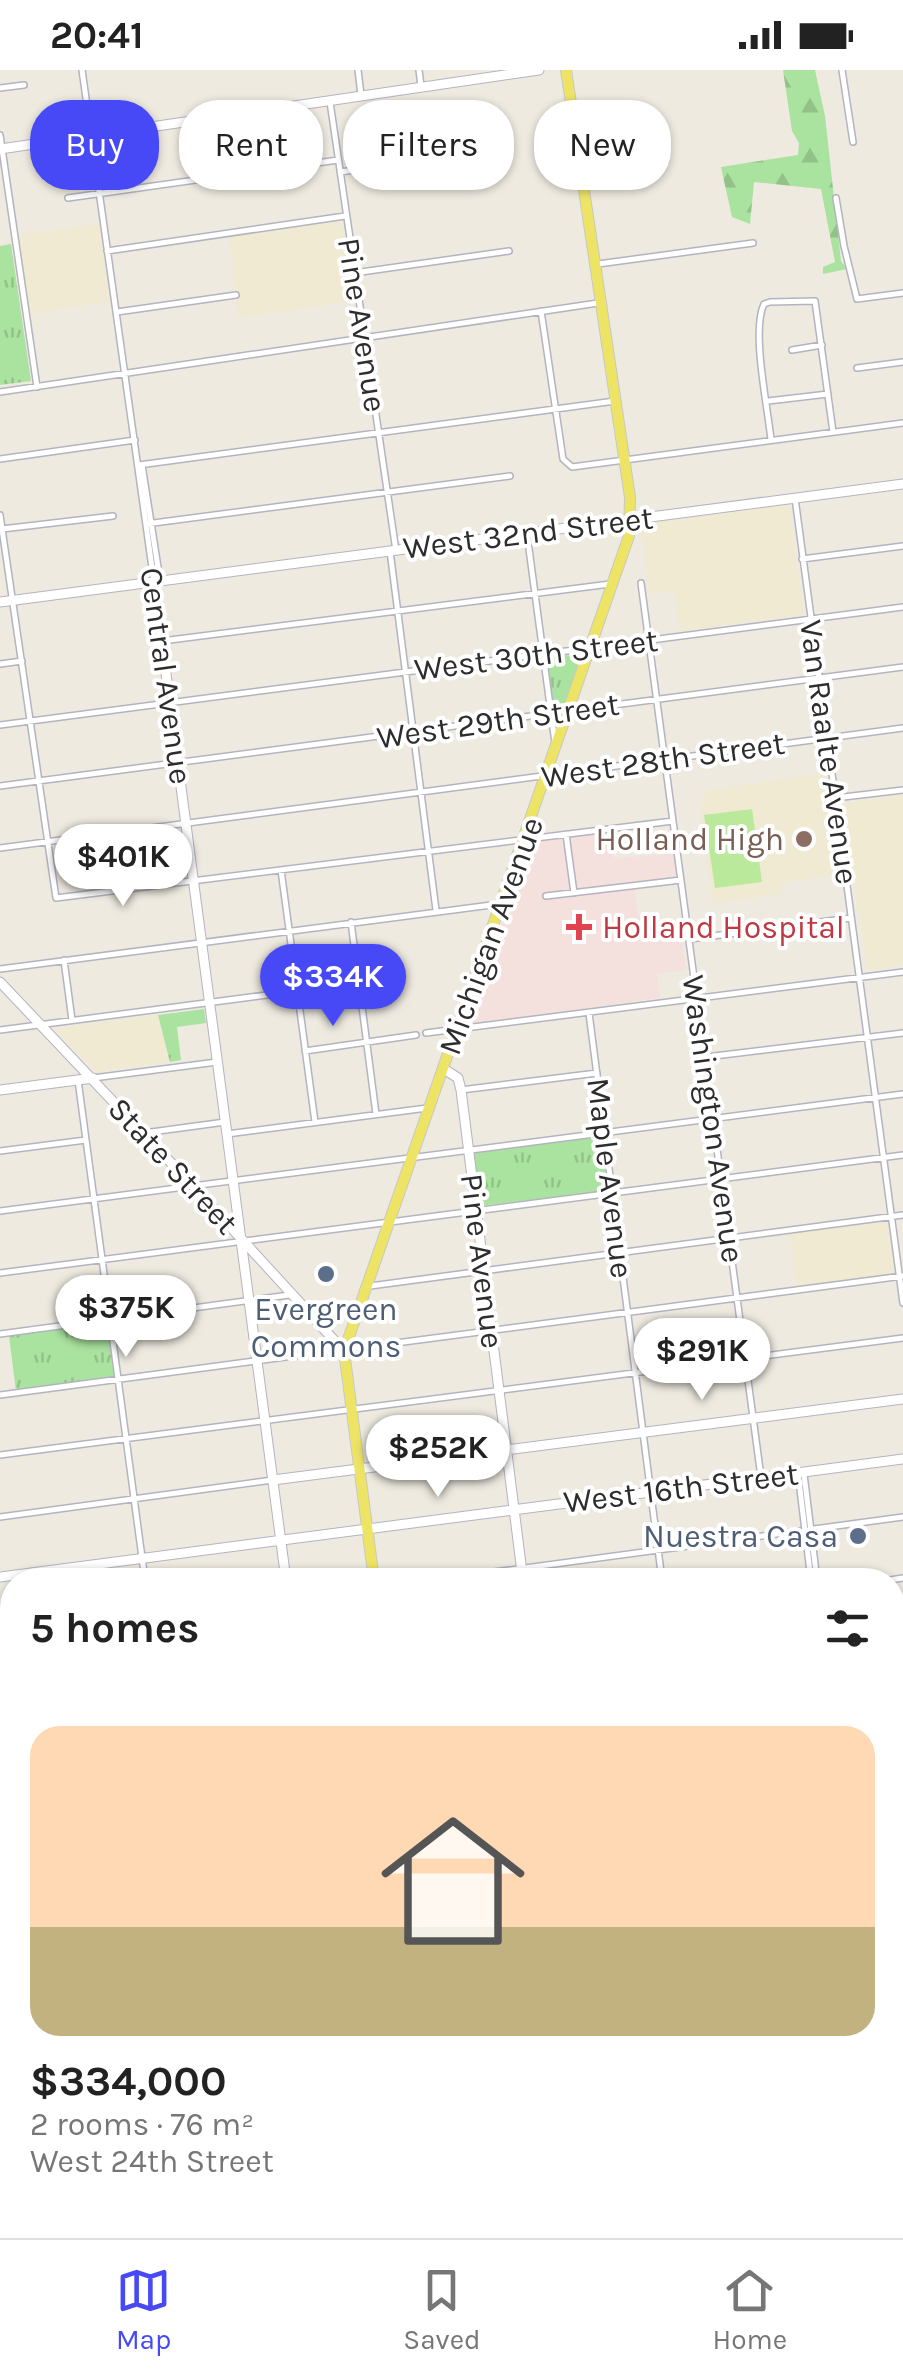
<!DOCTYPE html>
<meta charset="utf-8">
<style>
:root{--surface:#fff;--page:#f6f6f6;--text:#222;--muted:#767676;--line:#e0e0e0;--accent:#4649f5}
body{margin:0;font-family:Karla,sans-serif;background:var(--page);color:var(--text);height:100vh;display:flex;flex-direction:column;font-size:38px;white-space:nowrap}
*{box-sizing:border-box;margin:0}
p{font-size:32px;color:var(--muted)}
.icon{flex:none;width:55px;height:55px;fill:none;stroke:currentColor;stroke-width:2;stroke-linecap:round;stroke-linejoin:round}
.map{position:relative;flex:1;overflow:hidden}
.details{position:absolute;left:0px;top:1498px;width:905px;height:672px;display:flex;flex-direction:column;background:var(--surface);border-radius:40px 40px 0 0;box-shadow:0 2px 8px #0004}
.details>*{flex:none}
.hud{position:absolute;left:30px;top:30px;width:845px;height:90px;display:flex;gap:20px}
.price{position:absolute;translate:-50% -85px;padding:0 22px;border-radius:35px;background:#fff;color:#222;font-size:32px;line-height:65px;filter:drop-shadow(0 2px 5px #0008)}
.price::after{content:'';position:absolute;left:50%;top:60px;width:30px;height:22px;margin-left:-15px;background:inherit;clip-path:polygon(0 0,100% 0,50% 100%)}
.price.current{background:var(--accent);color:#fff}
ul{padding:0;list-style:none}
li{display:grid;align-content:center;gap:20px;height:530px;padding:0 30px}
li span{display:grid;place-items:center;height:310px;border-radius:30px;color:#555}
li>.icon{margin-inline-start:auto}
span .icon{width:180px;height:180px;fill:#fffc;stroke-width:1}
li b{font-size:42px}
h2{display:flex;justify-content:space-between;align-items:center;height:120px;padding:0 30px;font-size:42px}
.tag{padding:0 35px;border-radius:40px;background:var(--surface);box-shadow:0 2px 8px #0004;font-size:35px;line-height:90px}
.tag.current{background:var(--accent);color:#fff}
.status{display:flex;justify-content:space-between;align-items:center;height:70px;padding:0 50px;background:var(--surface);direction:ltr}
.status svg{height:28px;fill:currentColor}
.dock{display:flex;justify-content:space-around;align-items:center;height:140px;border-top:2px solid var(--line);background:var(--surface);font-size:28px;color:var(--muted)}
.dock a{display:grid;justify-items:center;gap:5px}
.dock .current{color:var(--accent)}
.map>svg:first-child{display:block}
</style>
<div class="status"><b>20:41</b><svg viewBox="0 0 49 12"><path d="M0 12V9h3v3zM5 12V6h3v6zM10 12V3h3v9zM15 12V0h3v12zM26 1h20v11H26zM47 4h2v5h-2z"/></svg></div>
<div class="map">
<svg width="903" height="2168" viewBox="0 0 903 2168">
<defs>
<pattern id="industrial-grid" width="8" height="8" patternUnits="userSpaceOnUse" patternTransform="scale(2.5)"><rect width="8" height="8" fill="#e3e0e7"/><path d="M0 4h8M4 0v8" fill="none" stroke="#c3c0c6"/></pattern>
<pattern id="forest-firs" width="22" height="20" patternUnits="userSpaceOnUse" patternTransform="scale(2.5)"><rect width="22" height="20" fill="#aae29f"/><path d="M5 1l3.5 6h-7zM16 11l3.5 6h-7z" fill="#93c289"/></pattern>
<pattern id="park-tufts" width="24" height="20" patternUnits="userSpaceOnUse" patternTransform="scale(2.5)"><rect width="24" height="20" fill="#aae29f"/><path d="M3 7l-1-3M5 7V3M7 7l1-3M15 17l-1-3M17 17v-4M19 17l1-3" fill="none" stroke="#93c289"/></pattern>
<pattern id="water-rules" width="6" height="5" patternUnits="userSpaceOnUse" patternTransform="scale(2.5)"><rect width="6" height="5" fill="#77b9ec"/><path d="M0 2.5h6" fill="none" stroke="#6297c0"/></pattern>
</defs>
<rect width="100%" height="100%" fill="#eeeae0"/>
<path fill="url(#industrial-grid)" d="M370,2158H789L787,2162L780,2163L779,2168H371Z"/>
<path fill="#efead1" d="M341,151L353,231L239,248L229,167Z
M99,154L110,231L30,244L19,165Z
M789,435L804,544L679,561L674,521L649,524L641,454Z
M826,703L832,735L903,726V895L867,900L853,802L782,813V824L713,833L700,734L704,733L702,721Z
M204,939L206,953L177,957L181,990L96,1002L54,959Z
M886,1151L895,1199L892,1206L797,1218L789,1163Z
M12,1598V1966L0,1967V1600Z"/>
<path fill="#f4e1de" d="M610,761L615,789L674,782L677,806L634,814L638,846L656,844L658,859L680,856L686,900L657,904L660,928L465,955L530,772Z"/>
<path fill="url(#forest-firs)" d="M783,0H815L825,46L841,191L847,199L823,204V197L835,192L821,119L754,112L750,154L732,147L721,97L798,85L799,73L792,61Z"/>
<path fill="url(#park-tufts)" d="M11,174L31,311L0,315V176Z
M581,583L584,584L564,640L556,641L553,638L547,589Z
M204,939L206,953L177,957L181,990L170,992L158,945Z
M600,1066L608,1121L478,1136L472,1087L475,1083Z
M109,1253L115,1306L16,1321L9,1266Z
M99,2158H236L237,2168H68L100,2163Z"/>
<path fill="#bbe99b" d="M752,739L762,812L715,818L704,745Z"/>
<path fill="url(#water-rules)" d="M898,1916L903,1921V2168H779L780,2163L787,2162L789,2158H892V1937L898,1933L895,1929L901,1923L896,1919Z"/>
<g fill="none" stroke-linecap="round" stroke-linejoin="round">
<g stroke="#b3b4c0" stroke-width="8">
<path id="street" d="M82,0L154,512
M358,0L361,25
M419,0L421,16
M842,0L853,72
M0,18L24,15
M330,32L396,481
M0,65L37,317
M340,102L441,88
M583,111L624,104
M68,128L338,90
M836,128L844,176L857,229L903,223
M107,181L345,146
M598,194L753,173
M354,203L509,181
M541,241L563,389L572,397L903,353
M117,242L236,225
M792,280L822,275
M857,298L903,292
M0,322L598,233
M768,331L828,324
M771,370C768,338 751,261 764,234L770,232L815,231L833,362
M0,389L135,370
M139,395L615,331
M142,395L160,510
M795,428L903,1233
M0,445L56,828L673,751
M146,454L510,406
M2,459L113,446
M527,464L555,673
M390,481L436,840
M802,489L903,476
M641,513L761,1407
M162,571L610,514
M0,594L22,591
M0,655L903,537
M0,716L903,597
M835,728L903,720
M566,764L574,823
M0,778L903,658
M281,800L315,1052
M546,826L681,810
M351,852L376,1044
M690,869L851,848
M64,890L72,950
M0,899L499,834
M589,943L662,1510
M0,960L297,921
M426,963L903,902
M305,981L416,965
M706,987L903,963
M93,1008L217,992
M78,1010L145,1510
M461,1020L597,1003
M144,1063L225,1052
M227,1064L427,1038
M0,1081L86,1070
M0,1141L903,1024
M0,1203L903,1085
M370,1216L903,1145
M0,1264L289,1225
M358,1278L903,1206
M0,1325L330,1281
M0,1385L903,1268
M798,1403L811,1510
M804,1404L817,1510
M0,1447L273,1410
M435,1510L903,1447
M890,1510L903,1508
M0,1569L12,1567
M892,1571L903,1569
M892,1628L903,1627
M0,1629L12,1628
M892,1635L903,1633
M892,1693L903,1692
M31,2158L33,2168
M68,2168L108,2164
M537,2168L603,2159"/>
</g>
<g stroke="#b3b4c0" stroke-width="11">
<path id="secondary" d="M0,79L539,0
M154,513L286,1510
M0,532L903,414
M0,912L194,1117L344,1281
M444,999L458,1008L461,1020L523,1510
M0,1020L93,1008
M273,1410L903,1329
M0,1507L903,1389
M0,1691L12,1689
M892,1754L903,1752
M892,1814L903,1813
M892,1840L903,1828
M0,1875L12,1873
M0,1929L12,2025
M368,2158L369,2168
M455,2158L457,2168
M605,2158L607,2168"/>
</g>
<g stroke="#c8c8c8" stroke-width="12">
<path id="primary" d="M374,1510L344,1281L629,466L630,427L566,0
M0,1935L12,1934
M0,2058L12,2056"/>
</g>
<use href="#street" stroke="#fff" stroke-width="5"/>
<use href="#secondary" stroke="#fff" stroke-width="9"/>
<use href="#primary" stroke="#ede466" stroke-width="10"/>
<path stroke="#a3a3b7" stroke-width="2.5" d="M892,1849L903,1838
M0,2079L12,2077"/>
</g>
<circle fill="#8d6e63" stroke="#fff" stroke-width="4" cx="804" cy="769" r="10"/>
<path fill="#e0444e" stroke="#fff" stroke-width="4" d="M574 842h10v10h10v10h-10v10h-10v-10h-10v-10h10z"/>
<g fill="#5c6f8a" stroke="#fff" stroke-width="4">
<circle cx="326" cy="1204" r="10"/>
<circle cx="858" cy="1466" r="10"/>
</g>
<g text-anchor="middle" dominant-baseline="central" stroke-width="8" stroke-linejoin="round" paint-order="stroke">
<g font-size="32" fill="#2d2d2d" stroke="#fff">
<text transform="translate(362 255) rotate(81)">Pine Avenue</text>
<text transform="translate(528 463) rotate(-7)">West 32nd Street</text>
<text transform="translate(536 585) rotate(-7)">West 30th Street</text>
<text transform="translate(166 606) rotate(82)">Central Avenue</text>
<text transform="translate(498 651) rotate(-8)">West 29th Street</text>
<text transform="translate(829 682) rotate(82)">Van Raalte Avenue</text>
<text transform="translate(663 690) rotate(-8)">West 28th Street</text>
<text transform="translate(491 866) rotate(-70)">Michigan Avenue</text>
<text transform="translate(713 1049) rotate(82)">Washington Avenue</text>
<text transform="translate(173 1096) rotate(47)">State Street</text>
<text transform="translate(610 1108) rotate(83)">Maple Avenue</text>
<text transform="translate(482 1191) rotate(83)">Pine Avenue</text>
<text transform="translate(681 1418) rotate(-7)">West 16th Street</text>
</g>
<g font-size="32" fill="#785e54" stroke="#fff" text-anchor="end">
<text x="784" y="769">Holland High</text>
</g>
<g font-size="32" fill="#be3a42" stroke="#fff" text-anchor="start">
<text x="602" y="857">Holland Hospital</text>
</g>
<g font-size="32" fill="#4e5e75" stroke="#fff">
<text x="326" y="1239">Evergreen<tspan x="326" dy="37">Commons</tspan></text>
<text x="838" y="1466" text-anchor="end">Nuestra Casa</text>
</g>
</g>
</svg>
<b class="price" style="left:123px;top:839px">$401K</b>
<b class="price current" style="left:333px;top:959px">$334K</b>
<b class="price" style="left:126px;top:1290px">$375K</b>
<b class="price" style="left:702px;top:1333px">$291K</b>
<b class="price" style="left:438px;top:1430px">$252K</b>
<div class="hud">
<a class="tag current">Buy</a>
<a class="tag">Rent</a>
<a class="tag">Filters</a>
<a class="tag">New</a>
</div>
<section class="details">
<h2>5 homes<svg class="icon" aria-label="filters" viewBox="0 0 24 24"><path d="M4 7h16M4 17h16"/><circle cx="9" cy="7" r="2"/><circle cx="15" cy="17" r="2"/></svg></h2>
<ul>
<li><span style="background:linear-gradient(#ffd9b3 65%,#c2b280 0)"><svg class="icon" aria-label="home" viewBox="0 0 24 24"><path d="M3 11l9-7 9 7M6 9v11h12V9"/></svg></span><div><b>$334,000</b><p>2 rooms · 76 m²</p><p>West 24th Street</p></div></li>
</ul>
</section>
</div>
<nav class="dock">
<a class="current"><svg class="icon" aria-label="map" viewBox="0 0 24 24"><path d="M3 6l6-2 6 2 6-2v14l-6 2-6-2-6 2zM9 4v14M15 6v14"/></svg>Map</a>
<a><svg class="icon" aria-label="saved" viewBox="0 0 24 24"><path d="M7 4h10v16l-5-4-5 4z"/></svg>Saved</a>
<a><svg class="icon" aria-label="home" viewBox="0 0 24 24"><path d="M3 11l9-7 9 7M6 9v11h12V9"/></svg>Home</a>
</nav>
